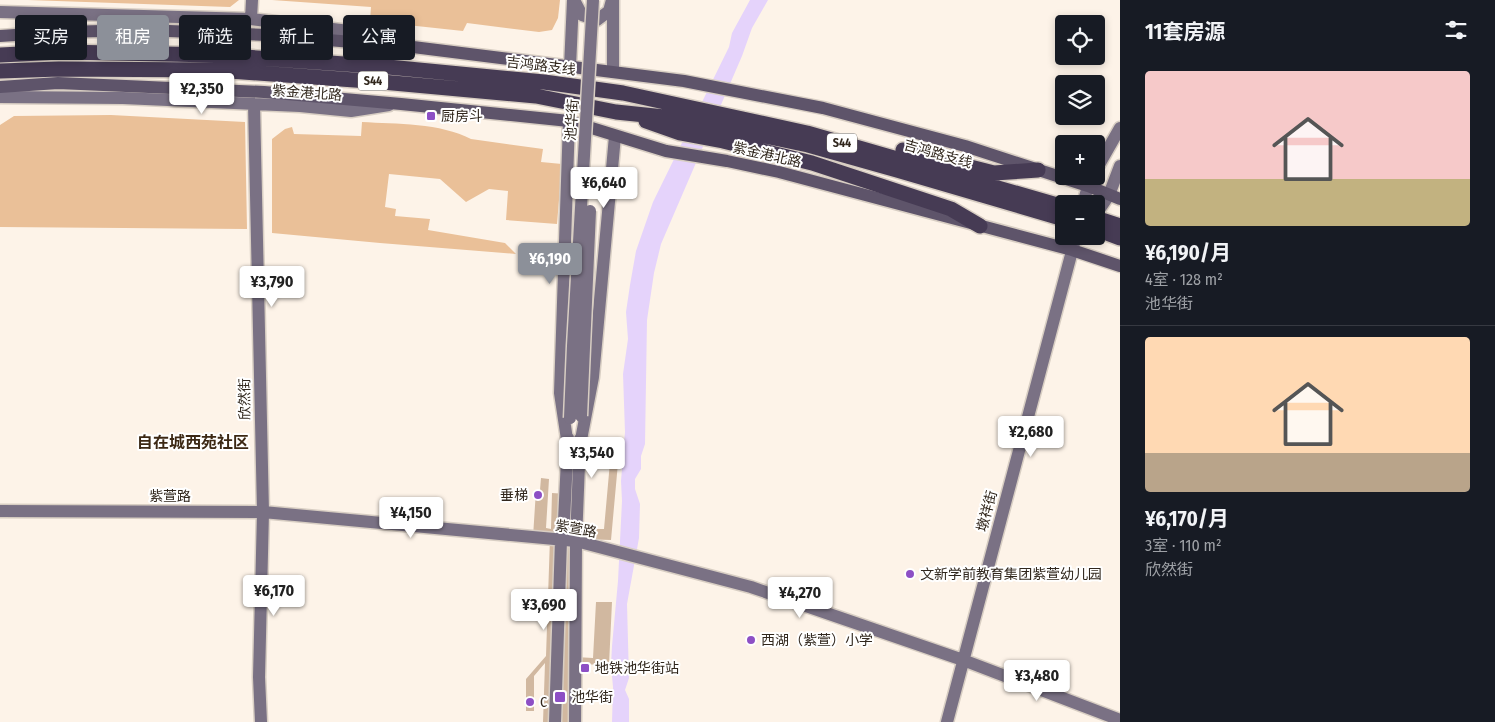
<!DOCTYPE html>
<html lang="zh">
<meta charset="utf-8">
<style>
:root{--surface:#171b24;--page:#242831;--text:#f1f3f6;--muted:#9ea1a6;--line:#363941;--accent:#8c9099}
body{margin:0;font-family:"Fira Sans Condensed","Noto Sans SC",sans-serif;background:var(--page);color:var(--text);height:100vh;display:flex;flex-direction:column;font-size:19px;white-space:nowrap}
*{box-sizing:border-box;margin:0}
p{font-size:16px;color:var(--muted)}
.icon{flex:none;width:28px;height:28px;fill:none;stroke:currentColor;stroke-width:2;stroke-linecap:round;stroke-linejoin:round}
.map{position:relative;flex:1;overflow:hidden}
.details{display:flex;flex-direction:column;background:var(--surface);width:375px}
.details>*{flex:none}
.top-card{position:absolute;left:15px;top:15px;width:475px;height:45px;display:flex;gap:10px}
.tools{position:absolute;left:1055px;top:15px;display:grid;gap:10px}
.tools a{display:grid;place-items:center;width:50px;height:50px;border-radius:5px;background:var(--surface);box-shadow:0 2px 8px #0003;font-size:25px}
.price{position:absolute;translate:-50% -42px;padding:0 11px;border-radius:5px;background:#fff;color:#222;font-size:16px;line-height:32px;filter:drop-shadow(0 1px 2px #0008)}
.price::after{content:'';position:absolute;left:50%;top:30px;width:15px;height:11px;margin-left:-8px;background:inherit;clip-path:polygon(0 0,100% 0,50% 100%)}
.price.on{background:var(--accent);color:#fff}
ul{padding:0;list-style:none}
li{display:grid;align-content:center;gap:10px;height:265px;padding:0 25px}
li+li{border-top:1px solid var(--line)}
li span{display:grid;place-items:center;height:155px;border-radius:5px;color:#555}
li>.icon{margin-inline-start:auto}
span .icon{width:90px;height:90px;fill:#fffc;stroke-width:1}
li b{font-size:21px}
h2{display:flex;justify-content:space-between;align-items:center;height:60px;padding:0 25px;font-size:21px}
.tag{padding:0 18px;border-radius:5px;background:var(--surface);box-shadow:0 2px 8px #0003;font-size:18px;line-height:45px}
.tag.on{background:var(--accent);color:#fff}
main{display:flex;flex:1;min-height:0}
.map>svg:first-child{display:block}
</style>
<main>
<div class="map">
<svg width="1120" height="722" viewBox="0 0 1120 722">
<rect width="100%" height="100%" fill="#fdf3e8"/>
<path fill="#eac098" d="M28,0H239L230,7Z
M272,0H560L558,18L552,30L539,32L467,23L463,31L370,21L371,7Z
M111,115L245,122L247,229L0,227V125L14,116Z
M362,122C396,124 441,123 471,139L543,149L541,162L562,164L557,224L506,220L508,191L489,189L466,202L440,179L389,174L385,207L396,209L395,216L430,219L428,230L505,243L516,254L380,243L272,233V139L285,129L292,127L294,134L361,136Z"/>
<path fill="#e5d3fb" d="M750,0H768L752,28L742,56L661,244L654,273L647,320L645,444L641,456V469L635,479V489L640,504L639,538L627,604L629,678L625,690L629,699V722H612L613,687L611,665L612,646L618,581L622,501L621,481L625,432L623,374L628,339L626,312L630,285L636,251L653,202L729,47L732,33Z"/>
<path fill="#d1b8a0" d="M611,451L619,452L611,540L581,539L576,657L593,658L596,602H612L609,665L575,664L573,722H543L545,663L534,676V711H526V679L546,656L550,538L533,537L536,490H540L541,478L549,479L546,528L551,529L552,493L584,495L582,529H604Z"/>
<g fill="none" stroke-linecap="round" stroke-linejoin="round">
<g stroke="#d8cec3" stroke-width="15">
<path id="secondary" d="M574,0L582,15L597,20L609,11L612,0
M0,12L251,19L365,33L399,43
M251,19L252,0
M570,67L573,0
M613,72V0
M0,97L123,98L300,106L351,111L389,105
M254,104L263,512L259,677L261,722
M1096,170L1120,128
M1083,204L1088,186L1093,176
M1096,214L1109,195L1120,166
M580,445L593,377L615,136
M568,446L560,393L569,121
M0,511L263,512L576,541L751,587L963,660L1120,720
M555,722L561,540L564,521L568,438
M575,722L576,541L580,439
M947,722L1076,236"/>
</g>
<g stroke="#d8cec3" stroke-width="15">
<path id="primary" d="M0,36L61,32L144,30L267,35L413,47L684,81L823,108L965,146L1088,186L1120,199
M0,87L58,83L264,92L401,104L569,121L666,151L727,161L779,172L1072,250L1120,266"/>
</g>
<g stroke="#d8cec3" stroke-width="18">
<path id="highway" d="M0,55L61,52L216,55L388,67L544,82L623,93L807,133L1064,207
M0,71L59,69L216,70L382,82L536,96L616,112L684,119L808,145L897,170L1064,219
M646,121L680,133L723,141L812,163L951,209L980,226
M903,150L994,173L1038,170
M1096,218L1120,226
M1096,229L1120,238"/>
</g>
<use href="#secondary" stroke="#7a7184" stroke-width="12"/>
<use href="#primary" stroke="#5e546a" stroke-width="12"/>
<use href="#highway" stroke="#463b54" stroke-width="15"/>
<g stroke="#d8cec3" stroke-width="15" stroke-linecap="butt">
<path id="secondary-bridge" d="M581,416L590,211
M570,418L573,346L593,0"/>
</g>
<use href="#secondary-bridge" stroke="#7a7184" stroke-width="12"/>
</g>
<g fill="#8d4fc5" stroke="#fff" stroke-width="2">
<rect x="426" y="111" width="10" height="10" rx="2.5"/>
<circle cx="538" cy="495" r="5"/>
<circle cx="910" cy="574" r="5"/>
<circle cx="751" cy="640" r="5"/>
<rect x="580" y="663" width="10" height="10" rx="2.5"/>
<rect x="554" y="691" width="12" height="12" rx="2.5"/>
<circle cx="530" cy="702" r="5"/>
</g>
<g text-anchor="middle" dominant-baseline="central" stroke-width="4" stroke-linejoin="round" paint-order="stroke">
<g fill="#fff" stroke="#6f6861" stroke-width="1">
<rect x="358" y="71.5" width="30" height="19" rx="4"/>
<rect x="827" y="133.5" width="30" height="19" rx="4"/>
</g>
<g font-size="12" font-weight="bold" fill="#31271d">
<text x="373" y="81">S44</text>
<text x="842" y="143">S44</text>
</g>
<g font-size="14" fill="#31271d" stroke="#fff">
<text transform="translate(541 66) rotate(7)">吉鸿路支线</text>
<text transform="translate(307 93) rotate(4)">紫金港北路</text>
<text transform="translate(572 120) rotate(-86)">池华街</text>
<text transform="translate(938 154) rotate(16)">吉鸿路支线</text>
<text transform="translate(767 155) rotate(13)">紫金港北路</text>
<text transform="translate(245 399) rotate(-91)">欣然街</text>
<text x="170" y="496">紫萱路</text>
<text transform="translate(987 511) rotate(-75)">墩祥街</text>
<text transform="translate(576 529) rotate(10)">紫萱路</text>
</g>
<g font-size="14" fill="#31271d" stroke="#fff" text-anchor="start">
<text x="441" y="116">厨房斗</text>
<text x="528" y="495" text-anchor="end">垂梯</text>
<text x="920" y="574">文新学前教育集团紫萱幼儿园</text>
<text x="761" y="640">西湖（紫萱）小学</text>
<text x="595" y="668">地铁池华街站</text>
<text x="571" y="697">池华街</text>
<text x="540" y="702">C</text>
</g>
<g font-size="16" font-weight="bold" fill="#3c2814" stroke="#fff">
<text x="193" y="442">自在城西苑社区</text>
</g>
</g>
</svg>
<div class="tools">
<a><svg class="icon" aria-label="locate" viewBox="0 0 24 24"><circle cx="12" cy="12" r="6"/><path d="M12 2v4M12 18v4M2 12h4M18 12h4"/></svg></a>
<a><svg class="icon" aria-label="layers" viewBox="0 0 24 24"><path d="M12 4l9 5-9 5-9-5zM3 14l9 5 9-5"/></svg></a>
<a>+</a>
<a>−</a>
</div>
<b class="price" style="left:202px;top:115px">¥2,350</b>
<b class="price" style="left:604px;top:209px">¥6,640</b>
<b class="price on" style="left:550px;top:285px">¥6,190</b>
<b class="price" style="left:272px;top:308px">¥3,790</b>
<b class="price" style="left:1031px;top:458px">¥2,680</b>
<b class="price" style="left:592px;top:479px">¥3,540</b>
<b class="price" style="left:411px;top:539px">¥4,150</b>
<b class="price" style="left:274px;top:617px">¥6,170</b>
<b class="price" style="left:800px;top:619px">¥4,270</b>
<b class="price" style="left:544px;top:631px">¥3,690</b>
<b class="price" style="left:1037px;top:702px">¥3,480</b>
<div class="top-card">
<a class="tag">买房</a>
<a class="tag on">租房</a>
<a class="tag">筛选</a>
<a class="tag">新上</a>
<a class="tag">公寓</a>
</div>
</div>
<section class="details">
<h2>11套房源<svg class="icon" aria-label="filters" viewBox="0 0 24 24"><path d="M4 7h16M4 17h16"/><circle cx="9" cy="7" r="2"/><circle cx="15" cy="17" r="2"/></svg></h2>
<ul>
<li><span style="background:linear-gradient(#f6c9c9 70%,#c2b280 0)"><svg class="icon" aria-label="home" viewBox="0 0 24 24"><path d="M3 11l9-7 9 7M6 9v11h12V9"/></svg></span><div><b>¥6,190/月</b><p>4室 · 128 m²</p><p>池华街</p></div></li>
<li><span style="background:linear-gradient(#ffd9b3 75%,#b9a48a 0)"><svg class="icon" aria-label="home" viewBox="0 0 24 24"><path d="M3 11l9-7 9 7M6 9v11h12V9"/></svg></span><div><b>¥6,170/月</b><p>3室 · 110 m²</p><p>欣然街</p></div></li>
</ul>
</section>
</main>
